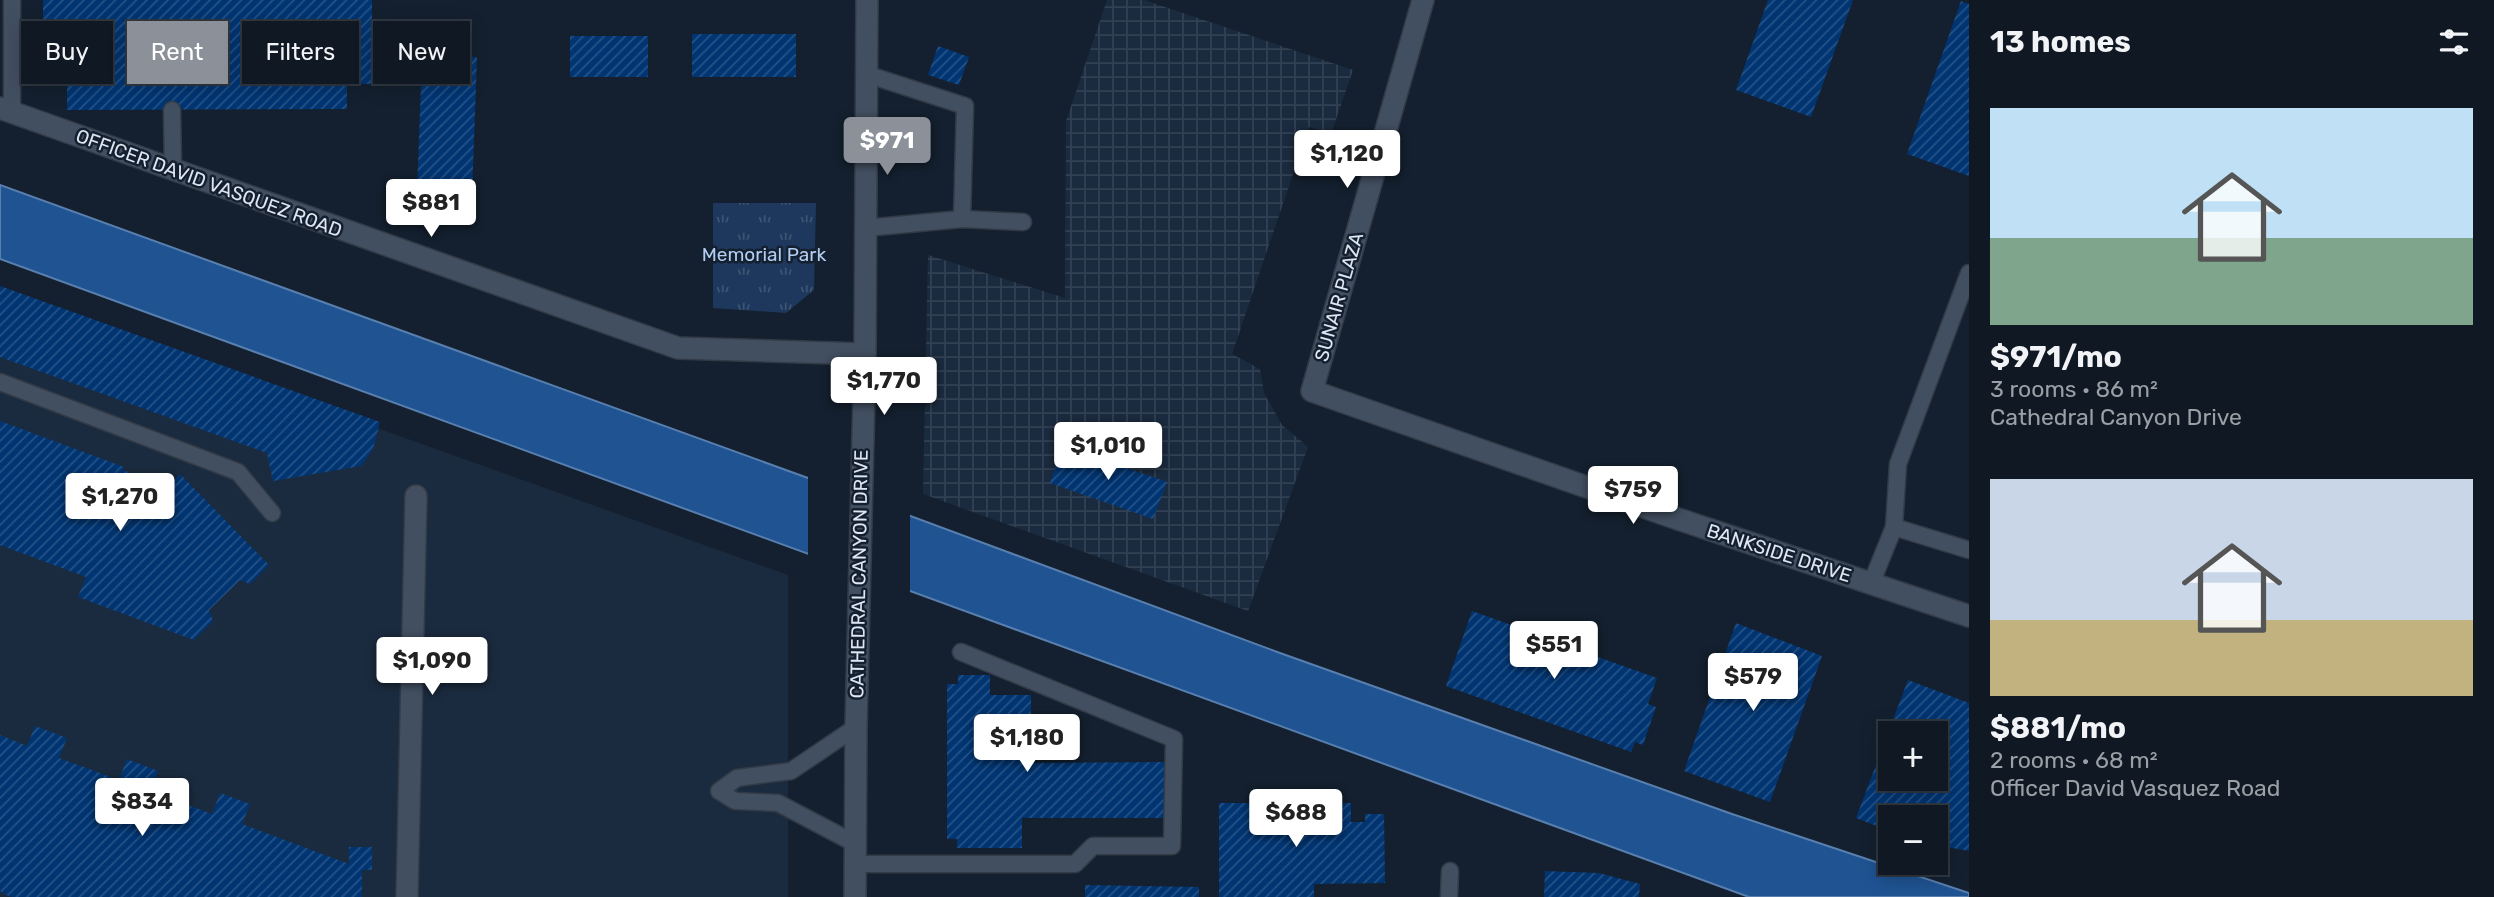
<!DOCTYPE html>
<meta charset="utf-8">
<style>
:root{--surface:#0f1823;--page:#1d2530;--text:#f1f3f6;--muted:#9ba0a6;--line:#2f3741;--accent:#8c9099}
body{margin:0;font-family:Rubik,sans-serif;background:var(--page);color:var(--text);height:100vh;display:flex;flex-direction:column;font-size:26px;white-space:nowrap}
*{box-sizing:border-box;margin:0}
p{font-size:23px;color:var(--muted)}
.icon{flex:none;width:38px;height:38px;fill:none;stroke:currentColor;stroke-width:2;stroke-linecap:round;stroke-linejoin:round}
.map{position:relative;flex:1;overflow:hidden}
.sheet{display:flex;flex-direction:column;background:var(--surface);width:525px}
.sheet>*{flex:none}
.top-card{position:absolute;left:21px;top:21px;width:665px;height:63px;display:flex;gap:14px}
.fabs{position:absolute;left:1878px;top:721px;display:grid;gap:14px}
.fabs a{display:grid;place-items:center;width:70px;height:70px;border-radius:0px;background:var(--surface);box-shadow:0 4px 18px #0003,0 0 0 2px var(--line);font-size:35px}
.price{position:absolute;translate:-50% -60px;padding:0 16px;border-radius:7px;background:#fff;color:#222;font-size:23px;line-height:46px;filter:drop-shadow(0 2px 4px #0008)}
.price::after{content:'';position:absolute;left:50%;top:42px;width:21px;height:16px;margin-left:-10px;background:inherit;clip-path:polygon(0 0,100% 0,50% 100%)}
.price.selected{background:var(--accent);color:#fff}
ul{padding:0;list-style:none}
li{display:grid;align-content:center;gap:14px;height:371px;padding:0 21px}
li span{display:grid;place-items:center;height:217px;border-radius:0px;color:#555}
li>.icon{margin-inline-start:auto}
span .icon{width:126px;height:126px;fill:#fffc;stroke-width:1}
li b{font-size:30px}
h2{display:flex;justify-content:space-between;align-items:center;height:84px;padding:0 21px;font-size:30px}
.tag{padding:0 24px;border-radius:0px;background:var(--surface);box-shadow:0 4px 18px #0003,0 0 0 2px var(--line);font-size:24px;line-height:63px}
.tag.selected{background:var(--accent);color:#fff}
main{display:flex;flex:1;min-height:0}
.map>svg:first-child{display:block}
</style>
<main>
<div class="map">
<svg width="1969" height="897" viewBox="0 0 1969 897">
<defs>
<pattern id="industrial-grid" width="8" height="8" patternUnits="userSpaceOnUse" patternTransform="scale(1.75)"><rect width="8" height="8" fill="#1b2b3f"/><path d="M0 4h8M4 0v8" fill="none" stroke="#314052"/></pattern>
<pattern id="park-tufts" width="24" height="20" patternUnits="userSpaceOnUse" patternTransform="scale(1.75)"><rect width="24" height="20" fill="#1d385c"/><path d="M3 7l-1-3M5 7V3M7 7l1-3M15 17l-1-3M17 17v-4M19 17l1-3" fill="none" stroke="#3d5574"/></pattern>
<pattern id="building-hatch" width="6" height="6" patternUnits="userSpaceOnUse" patternTransform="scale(1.75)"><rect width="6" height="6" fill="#003572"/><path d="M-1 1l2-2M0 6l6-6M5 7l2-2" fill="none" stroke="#255287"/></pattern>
</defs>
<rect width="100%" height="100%" fill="#14202f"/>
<path fill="#1b2b3f" d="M0,293L788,575V897H0Z"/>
<path fill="url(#industrial-grid)" d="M1107,0H1144L1353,70L1331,134L1309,127L1232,354L1260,369L1264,393L1282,425L1308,447L1248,611L923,494L928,255L1065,298L1066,121Z"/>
<path fill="url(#park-tufts)" d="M713,203H816L814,290L786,313L713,308Z"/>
<path fill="#1f5392" stroke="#587fae" stroke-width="2" d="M0,185L808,478L1280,653L1732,814L1969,893V897H1749L0,259Z"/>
<path fill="#14202f" d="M808,475L910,512V594L808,557Z"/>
<path fill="url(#building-hatch)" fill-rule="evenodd" d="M43,0H372V84H347V109L67,110V85H43Z
M1768,0H1853L1811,117L1736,90Z
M1961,1L1969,4V176L1907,154Z
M692,34H796V77H692Z
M570,36H648V77H570Z
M938,46L969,57L959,85L928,75Z
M422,56L477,57L472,194L417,192Z
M0,286L380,422L373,449L361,466L273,481L267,453L0,357Z
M0,421L124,467L123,470L168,487L180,474L269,565L250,584L240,580L209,610L213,621L194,640L78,597L86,577L0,545Z
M1063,446L1167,482L1153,519L1050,483Z
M1472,611L1534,633L1536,627L1598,649L1595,656L1657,678L1648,704L1656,707L1643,745L1635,742L1631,752L1446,686Z
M1736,623L1822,656L1770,802L1684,771Z
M958,675H990V695H1031V717H1026V763L1165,762L1166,818H1022V848H957V839H947V684H958Z
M1908,680L1969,703V851L1936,845V817H1890V831L1856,818ZM1890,733H1936V779H1890Z
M35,726L67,738L59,758L119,780L127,759L158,771L151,791L212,814L220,793L250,804L242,824L349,864V847H372V870H362V897H12L6,895L0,891V735L27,746Z
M1219,803H1351V822H1365V814H1384L1385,883L1314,884V897H1219Z
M1545,871L1599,873L1640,884L1639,897H1544Z
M1085,885L1199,887V897H1085Z"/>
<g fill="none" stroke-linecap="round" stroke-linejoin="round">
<g stroke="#323a46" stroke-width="19">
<path id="service" d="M12,0V113
M866,74L965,106L962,219
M172,110L173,170
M865,228L962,219L1023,222
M0,382L238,472L272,513
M1894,527L1898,464L1969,273
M1871,584L1894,527L1969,550
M856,727L791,771L737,778L719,791L735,801L778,803L856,844
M855,864H1075L1093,846H1172L1174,739L961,652
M1449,897L1450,871"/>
</g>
<g stroke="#323a46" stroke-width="24">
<path id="minor" d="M1423,0L1312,391L1678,519L1969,616
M0,108L678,348L865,354
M407,897L416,496"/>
</g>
<g stroke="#323a46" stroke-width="24">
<path id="tertiary" d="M855,897L856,727L865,354L867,0"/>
</g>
<use href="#service" stroke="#424f61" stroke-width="16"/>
<use href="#minor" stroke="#424f61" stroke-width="21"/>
<use href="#tertiary" stroke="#424f61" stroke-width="21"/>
</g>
<g text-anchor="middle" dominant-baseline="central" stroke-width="5" stroke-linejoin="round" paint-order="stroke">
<g font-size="19" fill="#dee6f1" stroke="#14202f">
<text transform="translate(209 183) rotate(20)">OFFICER DAVID VASQUEZ ROAD</text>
<text transform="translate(1339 297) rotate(-74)">SUNAIR PLAZA</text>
<text transform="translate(1779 553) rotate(18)">BANKSIDE DRIVE</text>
<text transform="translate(859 574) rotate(-89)">CATHEDRAL CANYON DRIVE</text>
</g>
<g font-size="19" fill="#b1cdf1" stroke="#14202f">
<text x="764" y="254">Memorial Park</text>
</g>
</g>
</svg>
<div class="fabs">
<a>+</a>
<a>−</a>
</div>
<b class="price selected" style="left:887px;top:177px">$971</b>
<b class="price" style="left:1347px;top:190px">$1,120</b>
<b class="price" style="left:431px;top:239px">$881</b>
<b class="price" style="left:884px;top:417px">$1,770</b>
<b class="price" style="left:1108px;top:482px">$1,010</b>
<b class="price" style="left:1633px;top:526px">$759</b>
<b class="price" style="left:120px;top:533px">$1,270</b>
<b class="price" style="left:1554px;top:681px">$551</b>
<b class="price" style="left:432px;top:697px">$1,090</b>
<b class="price" style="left:1753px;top:713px">$579</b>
<b class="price" style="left:1027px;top:774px">$1,180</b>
<b class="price" style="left:142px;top:838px">$834</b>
<b class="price" style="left:1296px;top:849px">$688</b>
<div class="top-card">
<a class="tag">Buy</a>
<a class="tag selected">Rent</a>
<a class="tag">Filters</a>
<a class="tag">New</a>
</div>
</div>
<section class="sheet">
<h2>13 homes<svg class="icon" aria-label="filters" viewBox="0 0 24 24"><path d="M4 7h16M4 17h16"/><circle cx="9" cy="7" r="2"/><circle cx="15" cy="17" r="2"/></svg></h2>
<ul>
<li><span style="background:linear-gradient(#bfe0f5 60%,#7fa58c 0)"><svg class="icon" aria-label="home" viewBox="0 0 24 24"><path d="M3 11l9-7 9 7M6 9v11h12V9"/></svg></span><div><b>$971/mo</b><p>3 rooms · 86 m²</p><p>Cathedral Canyon Drive</p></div></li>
<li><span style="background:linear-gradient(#c9d6e8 65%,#c2b280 0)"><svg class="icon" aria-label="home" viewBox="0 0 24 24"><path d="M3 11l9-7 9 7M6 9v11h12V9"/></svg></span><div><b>$881/mo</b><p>2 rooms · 68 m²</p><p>Officer David Vasquez Road</p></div></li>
</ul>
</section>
</main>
